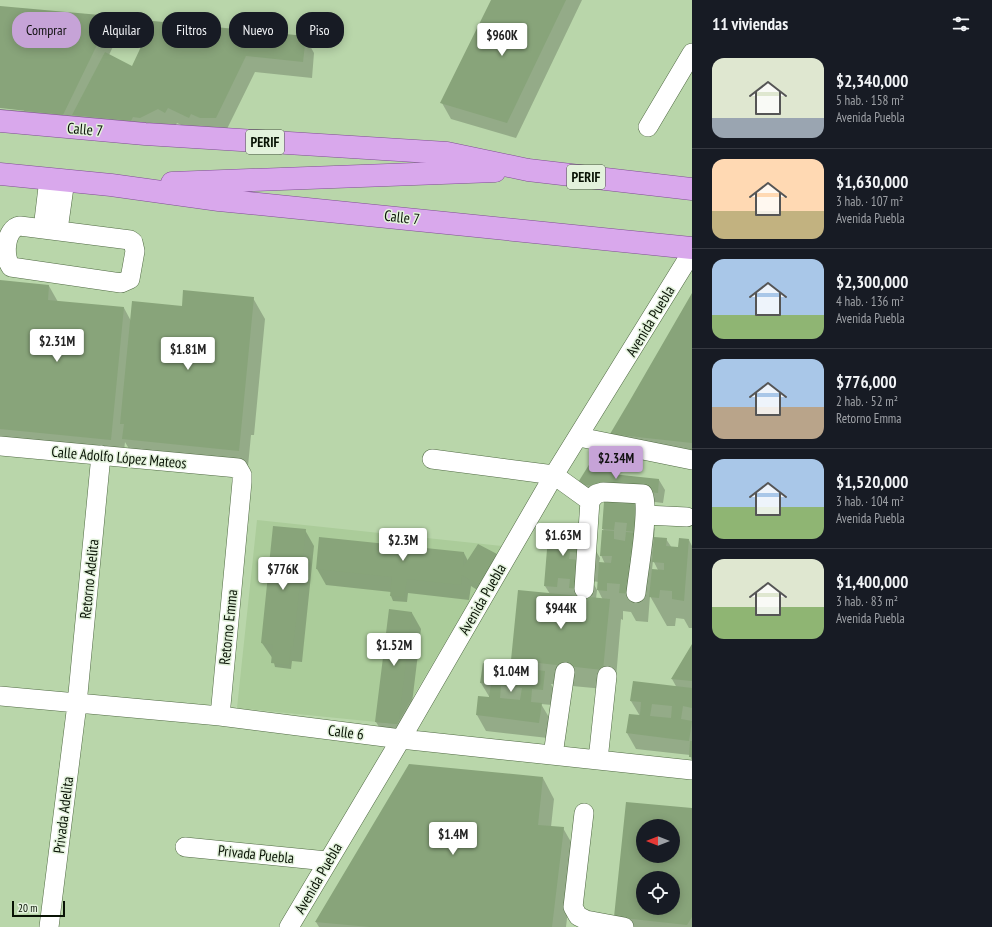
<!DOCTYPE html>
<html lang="es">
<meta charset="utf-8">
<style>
:root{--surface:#171b24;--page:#20242c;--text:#f1f3f6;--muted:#9ea1a6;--line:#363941;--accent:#c6a3d7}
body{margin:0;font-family:"PT Sans Narrow",sans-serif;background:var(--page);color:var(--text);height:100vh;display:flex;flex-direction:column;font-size:15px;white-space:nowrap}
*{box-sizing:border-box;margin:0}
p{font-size:13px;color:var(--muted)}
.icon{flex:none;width:22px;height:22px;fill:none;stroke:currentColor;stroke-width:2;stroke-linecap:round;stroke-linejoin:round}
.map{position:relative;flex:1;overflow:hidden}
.details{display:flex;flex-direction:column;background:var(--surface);width:300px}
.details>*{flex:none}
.guide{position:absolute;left:12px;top:12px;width:380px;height:36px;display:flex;gap:8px}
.needle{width:26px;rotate:270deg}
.buttons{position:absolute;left:636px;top:819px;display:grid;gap:8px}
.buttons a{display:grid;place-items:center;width:44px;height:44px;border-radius:50%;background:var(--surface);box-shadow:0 2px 10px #0003;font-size:20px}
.scale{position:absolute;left:12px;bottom:10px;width:53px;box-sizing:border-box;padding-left:4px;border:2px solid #091305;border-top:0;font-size:11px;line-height:14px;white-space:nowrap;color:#091305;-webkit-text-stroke:3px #e3f2dc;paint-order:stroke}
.price{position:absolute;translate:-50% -34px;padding:0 9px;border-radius:4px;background:#fff;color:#222;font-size:13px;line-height:26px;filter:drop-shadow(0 1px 2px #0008)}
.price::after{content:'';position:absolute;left:50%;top:24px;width:12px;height:9px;margin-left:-6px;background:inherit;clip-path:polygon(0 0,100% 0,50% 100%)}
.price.active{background:var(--accent);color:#111}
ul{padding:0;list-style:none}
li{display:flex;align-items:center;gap:12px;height:100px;padding:0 20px}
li+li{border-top:1px solid var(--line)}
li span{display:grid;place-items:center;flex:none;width:112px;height:80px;border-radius:12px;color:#555}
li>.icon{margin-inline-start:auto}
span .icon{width:48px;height:48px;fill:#fffc;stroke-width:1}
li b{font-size:17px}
h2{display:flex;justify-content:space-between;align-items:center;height:48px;padding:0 20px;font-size:17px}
.chip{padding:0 14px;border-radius:16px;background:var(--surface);box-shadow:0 2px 10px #0003;font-size:14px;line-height:36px}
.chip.active{background:var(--accent);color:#111}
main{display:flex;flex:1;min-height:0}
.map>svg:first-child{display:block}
</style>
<main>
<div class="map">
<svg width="692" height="927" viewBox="0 0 692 927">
<rect width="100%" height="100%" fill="#b9d6aa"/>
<path fill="#abcc9a" d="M257,520L502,546L397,724L237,708Z"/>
<path fill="#0003" fill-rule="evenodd" d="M492,0H582L516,138L451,119L442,103Z
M0,7L111,17L120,32L109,55L133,68L305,37L314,53L312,78L255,72L225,133H198L177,123L174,128L167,124L149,134L0,127V109L24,111V109L0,107Z
M0,281L49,286L58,302L124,308L131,321L183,307L253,298L265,319L254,435H251L248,466L132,454L125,442L123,460L0,448Z
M692,295V458L612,434Z
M613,470L617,475L659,480L665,490L663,503L639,500L655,529L654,538L666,539L672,548H679L689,540L692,546V628H689L684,619L676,618L675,626H667L650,596L648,622L636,621L631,612L623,611V620L621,619L615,690L551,684L553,688L552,705L541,704L550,719L548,738L486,731L477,715L490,698L481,683L516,669L512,660L519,591L550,594L545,586L559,527L565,536L572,537L583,529L600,558L599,563L605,564L601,555L604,531L603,529L618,503V498L584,495L578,484ZM653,560L658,570H652ZM592,581L599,582L598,590L603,600L596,599L597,590Z
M305,530L314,546L302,662L292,661L291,669L275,667L273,659L262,643Z
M478,545L497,555L503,566L485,595L471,586L469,600L408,593L407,602L393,601L391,596V592L326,585L317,569L464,553L468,561Z
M390,610L412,613L421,629L408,736L385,737L376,722Z
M692,646V761L690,755L636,749L627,733L630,715L640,716L631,701L677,688L672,679Z
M543,778L554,799L551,827L563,828L575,849L566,927H319L316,922Z
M627,803L692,809V927H621ZM643,826H673V856H643ZM643,878H673V908H643Z"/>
<path fill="#88a47a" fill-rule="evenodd" d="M491,0H566L507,123L440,103Z
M0,6L111,16L63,115L0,108Z
M153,21L306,36L303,62L246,56L216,118H200L191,114L189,118L168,108L165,113L158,109L140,118L133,117L131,121L72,115L105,52L132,66Z
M0,280L49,285L48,300L124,307L111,440L0,429Z
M183,290L254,297L239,451L122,439L124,424H120L132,301L182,306Z
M692,293V443L610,434L629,402Z
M592,460L614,469L612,474L659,479L658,493L577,484Z
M617,497L639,499L637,532L626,531L627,523L615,522L614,530L602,529L604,502H617Z
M549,525L560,526L559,534L571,536L572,527L584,528L582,553L570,552L569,559L581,560L579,589L569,588L570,579L558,578L557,587L544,586Z
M273,526L306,529L293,647L291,646L289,665L271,663L273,645L261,643Z
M602,530L614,531V539L625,541L626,532L637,533L632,594L619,593L620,584L607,583V591L597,590L599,562L611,563L612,556H600Z
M319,537L464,552L463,567L478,544L497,554L479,585L462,575L461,585L407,579L404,597L390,596L392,577L316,569Z
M654,537L667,538L666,546L678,547L679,538L689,539L684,601L672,599V591L660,590L659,598L649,597L652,569L664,570V563L652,562Z
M518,590L610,599L603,670L511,660Z
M389,609L412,612L399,720L397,724L375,722Z
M692,644V681L671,679Z
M483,663L545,671L543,690L532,689L531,702L542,703L539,723L476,715L478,696L489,697L491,684L480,683ZM501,686L522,688L520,700L500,698Z
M633,681L692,688V708L683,706L681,719L692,721L689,741L626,733L629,714L640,715L641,702L630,701ZM652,704L672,706L671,718L650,716Z
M690,741H692V757H689Z
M409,764L543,777L538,825L564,827L552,927H370L315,922Z
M626,802L692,808V917L687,925L614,917ZM643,826H673V856H643ZM643,878H673V908H643Z"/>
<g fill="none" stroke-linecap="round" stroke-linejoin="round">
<g stroke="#506a43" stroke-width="20">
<path id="minor" d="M648,127L692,53
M20,226L130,240L133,242L135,251L130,279L121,283L11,267C3,257 5,228 20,226Z
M43,229L49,179
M58,230L65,180
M579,437L692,460
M0,446L238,468L242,475V482L220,716
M432,459L554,475L590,501L596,494L603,492L643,494C650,509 638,573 636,593
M645,515L687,517
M584,589L590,501
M0,696L220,716L401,739L692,770
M553,755L565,672
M598,760L607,676
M584,813L573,907L578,916L586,920L624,927
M185,847L327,861
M49,927L77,704L101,455
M289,927L401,739L554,475L692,252"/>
</g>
<g stroke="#7f4e93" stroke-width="23">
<path id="major" d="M0,121L145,134L447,153L528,170L692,189
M0,174L111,185L219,200L692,248
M172,183L495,171"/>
</g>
<use href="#minor" stroke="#fff" stroke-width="19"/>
<use href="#major" stroke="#d9a8ec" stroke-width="22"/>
</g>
<g text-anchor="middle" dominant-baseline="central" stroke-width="3" stroke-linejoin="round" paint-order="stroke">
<g fill="#e3f2dc" stroke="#4a5646" stroke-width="1">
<rect x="246" y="130" width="38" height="24" rx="3"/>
<rect x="567" y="165" width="38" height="24" rx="3"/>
</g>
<g font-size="14" font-weight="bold" fill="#091305">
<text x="265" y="142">PERIF</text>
<text x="586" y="177">PERIF</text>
</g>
<g font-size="15" fill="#091305" stroke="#e3f2dc">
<text transform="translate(85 129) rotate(5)">Calle 7</text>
<text transform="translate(402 217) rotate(6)">Calle 7</text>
<text transform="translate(650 321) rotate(-59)">Avenida Puebla</text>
<text transform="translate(119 457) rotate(5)">Calle Adolfo López Mateos</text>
<text transform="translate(89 579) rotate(-84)">Retorno Adelita</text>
<text transform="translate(482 599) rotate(-60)">Avenida Puebla</text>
<text transform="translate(228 627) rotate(-84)">Retorno Emma</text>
<text transform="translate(346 732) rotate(7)">Calle 6</text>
<text transform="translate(63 815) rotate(-83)">Privada Adelita</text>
<text transform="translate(256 854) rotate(6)">Privada Puebla</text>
<text transform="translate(318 878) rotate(-60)">Avenida Puebla</text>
</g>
</g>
</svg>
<div class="buttons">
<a><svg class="needle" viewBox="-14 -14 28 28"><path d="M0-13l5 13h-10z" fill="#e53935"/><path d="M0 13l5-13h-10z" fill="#9ea1a6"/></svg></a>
<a><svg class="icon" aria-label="locate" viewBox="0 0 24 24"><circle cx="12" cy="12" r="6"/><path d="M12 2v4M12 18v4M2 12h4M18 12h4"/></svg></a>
</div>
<div class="scale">20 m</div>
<b class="price" style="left:502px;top:57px">$960K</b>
<b class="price" style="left:57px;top:363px">$2.31M</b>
<b class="price" style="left:188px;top:371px">$1.81M</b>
<b class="price active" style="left:616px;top:480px">$2.34M</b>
<b class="price" style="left:563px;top:557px">$1.63M</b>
<b class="price" style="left:403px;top:562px">$2.3M</b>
<b class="price" style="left:283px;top:591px">$776K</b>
<b class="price" style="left:561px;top:630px">$944K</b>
<b class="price" style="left:394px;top:667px">$1.52M</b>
<b class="price" style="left:511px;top:693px">$1.04M</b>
<b class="price" style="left:453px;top:856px">$1.4M</b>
<div class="guide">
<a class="chip active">Comprar</a>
<a class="chip">Alquilar</a>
<a class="chip">Filtros</a>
<a class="chip">Nuevo</a>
<a class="chip">Piso</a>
</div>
</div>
<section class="details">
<h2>11 viviendas<svg class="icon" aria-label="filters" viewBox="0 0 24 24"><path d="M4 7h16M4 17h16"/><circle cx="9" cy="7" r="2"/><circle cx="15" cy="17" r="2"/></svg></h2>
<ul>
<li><span style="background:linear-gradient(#dfe7d0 75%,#9aa5b1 0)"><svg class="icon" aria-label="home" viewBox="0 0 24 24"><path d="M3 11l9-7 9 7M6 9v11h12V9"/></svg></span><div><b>$2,340,000</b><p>5 hab. · 158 m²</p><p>Avenida Puebla</p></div></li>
<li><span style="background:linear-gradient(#ffd9b3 65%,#c2b280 0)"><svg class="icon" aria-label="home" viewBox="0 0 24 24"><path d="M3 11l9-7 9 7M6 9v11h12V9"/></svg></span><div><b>$1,630,000</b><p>3 hab. · 107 m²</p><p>Avenida Puebla</p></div></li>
<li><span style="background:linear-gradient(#a9c7e8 70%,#8fb573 0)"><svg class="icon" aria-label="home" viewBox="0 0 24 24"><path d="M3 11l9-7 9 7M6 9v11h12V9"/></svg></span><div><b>$2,300,000</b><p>4 hab. · 136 m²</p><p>Avenida Puebla</p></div></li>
<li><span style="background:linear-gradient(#a9c7e8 60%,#b9a48a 0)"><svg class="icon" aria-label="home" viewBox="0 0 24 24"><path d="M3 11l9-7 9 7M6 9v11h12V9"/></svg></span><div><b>$776,000</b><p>2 hab. · 52 m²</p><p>Retorno Emma</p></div></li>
<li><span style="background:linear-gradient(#a9c7e8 60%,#8fb573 0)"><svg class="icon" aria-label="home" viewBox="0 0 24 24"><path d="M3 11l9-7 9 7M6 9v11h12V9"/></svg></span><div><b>$1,520,000</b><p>3 hab. · 104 m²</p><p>Avenida Puebla</p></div></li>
<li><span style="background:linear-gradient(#dfe7d0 60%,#8fb573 0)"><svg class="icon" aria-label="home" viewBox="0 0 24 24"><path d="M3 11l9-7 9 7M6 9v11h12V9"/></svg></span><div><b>$1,400,000</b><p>3 hab. · 83 m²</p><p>Avenida Puebla</p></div></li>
</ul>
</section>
</main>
